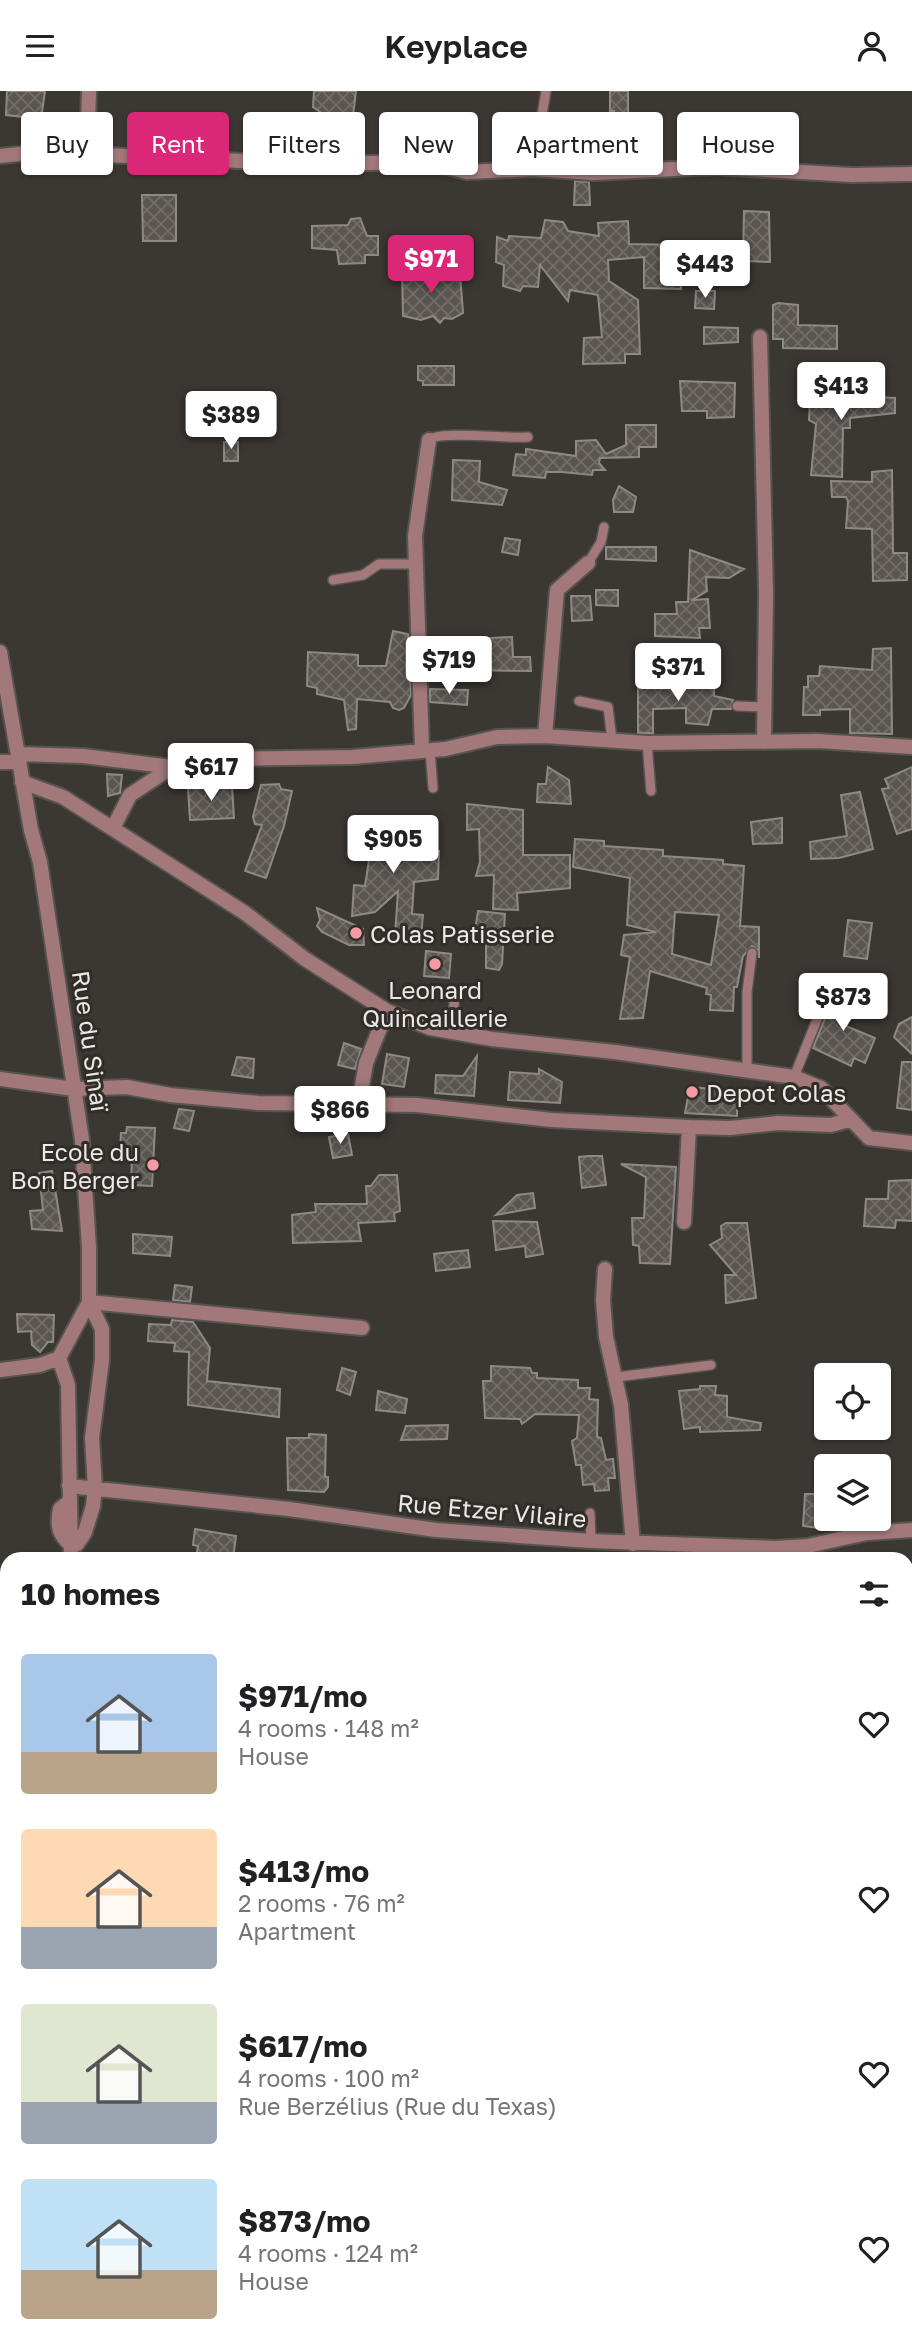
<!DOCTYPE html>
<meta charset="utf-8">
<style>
:root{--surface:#fff;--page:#f2f2f2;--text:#202124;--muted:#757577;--accent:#db2777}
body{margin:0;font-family:"Golos Text",sans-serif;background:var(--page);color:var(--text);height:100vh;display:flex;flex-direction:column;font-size:26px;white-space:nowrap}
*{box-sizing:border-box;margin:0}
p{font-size:23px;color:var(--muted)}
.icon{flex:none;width:38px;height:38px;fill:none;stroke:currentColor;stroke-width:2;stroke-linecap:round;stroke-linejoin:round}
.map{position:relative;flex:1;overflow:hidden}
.sheet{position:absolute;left:0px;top:1461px;width:914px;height:800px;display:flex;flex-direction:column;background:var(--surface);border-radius:21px 21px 0 0;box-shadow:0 2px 5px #0004}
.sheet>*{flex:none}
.banner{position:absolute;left:21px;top:21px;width:872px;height:63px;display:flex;gap:14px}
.controls{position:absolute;left:814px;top:1272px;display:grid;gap:14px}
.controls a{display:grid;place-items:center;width:77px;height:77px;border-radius:7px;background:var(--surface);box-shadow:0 2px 5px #0004;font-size:35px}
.price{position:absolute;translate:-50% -60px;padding:0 16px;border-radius:7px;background:#fff;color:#222;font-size:23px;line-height:46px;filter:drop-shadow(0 2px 4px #0008)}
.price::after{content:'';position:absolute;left:50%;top:42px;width:21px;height:16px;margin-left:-10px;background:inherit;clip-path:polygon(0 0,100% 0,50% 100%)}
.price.on{background:var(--accent);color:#fff}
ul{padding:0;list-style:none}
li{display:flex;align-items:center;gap:21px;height:175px;padding:0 21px}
li span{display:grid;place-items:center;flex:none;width:196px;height:140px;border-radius:7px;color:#555}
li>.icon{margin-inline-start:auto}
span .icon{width:84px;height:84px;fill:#fffc;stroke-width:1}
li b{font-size:30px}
h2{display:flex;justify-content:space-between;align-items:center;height:84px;padding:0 21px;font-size:30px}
.tag{padding:0 24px;border-radius:7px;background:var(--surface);box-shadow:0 2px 5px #0004;font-size:24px;line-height:63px}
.tag.on{background:var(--accent);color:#fff}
header{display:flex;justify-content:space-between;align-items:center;height:91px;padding:0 21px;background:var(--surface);font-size:32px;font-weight:600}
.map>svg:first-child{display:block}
</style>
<header><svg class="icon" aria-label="menu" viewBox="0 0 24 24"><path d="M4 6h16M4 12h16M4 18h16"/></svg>Keyplace<svg class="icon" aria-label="person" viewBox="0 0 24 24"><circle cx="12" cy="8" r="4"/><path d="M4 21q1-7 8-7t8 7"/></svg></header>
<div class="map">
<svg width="912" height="2260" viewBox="0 0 912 2260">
<defs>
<pattern id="building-cross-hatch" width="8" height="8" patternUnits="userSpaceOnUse" patternTransform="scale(1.75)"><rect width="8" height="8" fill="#5a5550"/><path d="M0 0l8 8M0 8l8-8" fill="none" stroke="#726d69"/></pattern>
</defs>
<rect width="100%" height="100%" fill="#3b3732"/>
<path fill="#464832" d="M7,1506V1622L0,1623V1507Z"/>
<path fill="url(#building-cross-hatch)" stroke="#8e8984" stroke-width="2" fill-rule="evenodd" d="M7,0H45L40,35L28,34L24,26L6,24Z
M314,0H356L353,25H326L313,16Z
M610,0H628V24H614V20H610Z
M587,39L589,72L575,71V40Z
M575,90L589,91L590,114H574Z
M142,104H176V150H143Z
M744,120L769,121L770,171L743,170Z
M360,127L367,145H378V164H365V172L339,173L337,159L312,157V135L348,134L351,128Z
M545,129L563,131L568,140L599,145L598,132L628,130L629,153L681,154V198L644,197V166L608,169L609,190L638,209L640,263H625V272L583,273L584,247L602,246L598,204L570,199L568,210L540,174L538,196L523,195L520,200L503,195L504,174L496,171L497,146L508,150L509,145L541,147Z
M423,174V183L460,182L463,222L452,228L444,227L440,232L433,225L421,229L403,225L402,180Z
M696,200H715L714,218L695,217Z
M778,212L798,214V234L837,235V258L783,257V248H773V214Z
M704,236L738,237V251L704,253Z
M418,275H454V294H423V290L418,289Z
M833,282L858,283V305L895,307V322L850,327V337H843L842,386L811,384L816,333L809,329L810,310L833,309Z
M680,290L735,292L734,326L707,327V320H682Z
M626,334H656V356H639V366L600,367L599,372L605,379H593L592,384L562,381H546L545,387L513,384L516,363L526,364V358L576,365V350L596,349L606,363L626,354Z
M224,351H238V370H224Z
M453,369L480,370L479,391L507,399L502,414L452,409Z
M892,379L893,462H907V489L873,490L872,438L846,437L848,410L846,406H832L831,390L872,391V381Z
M619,395L636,406L633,421H614L613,409Z
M505,447L520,449L518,464L502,461Z
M606,456H656V470L606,468Z
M690,459L744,478L729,487L706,486L707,500L692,509L708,508L710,537H699L700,547L655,545V523H677L676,511H688Z
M596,499H618V515L596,514Z
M571,505H590L592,529L572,530Z
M393,540L408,543L411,604L404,617L399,619L393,617L390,611L357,608L356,638L348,639L344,609L317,603V597L307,595L308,561L358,564V575H386Z
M512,546L513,566H530L531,580L467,579L471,548Z
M891,557L892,643L850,642V618L820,619V624H803L804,596H808V585H819L820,575L872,579L873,558Z
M642,592L714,595V605L733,609L731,618H712L708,634L686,632V617L653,618V642H638V595Z
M430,598L468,599L467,614L430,611Z
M548,676L569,689L571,713L537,711L538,693H546Z
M912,676V738L897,743L882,698L889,697L885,688Z
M107,683L122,684L120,702L108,705Z
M279,693L281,698L292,700L284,735L266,787L245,780L262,734L255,733L253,726L261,694Z
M232,695L234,727L190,729L188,697Z
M860,701L873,758L839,767L811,768L810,751L847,745L841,704Z
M467,713L523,719V764H570V797L517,802L518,819L493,818L494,784L476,785L480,771L479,738L467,739Z
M362,727H390V733H401L402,758L439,760L438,788L414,791L412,823L423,824L421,846L395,844L398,800L375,821L352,825L354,794L365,795L369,769V744H362Z
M782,727V752L753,753L751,731Z
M575,748L604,750V755L663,759V765L723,769V773L744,775L740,835L759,836V867L758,859L752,855L743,865L737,896H734L733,920L710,919L711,904L706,903L707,897L650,880L643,927L620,928L630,866L621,864L624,844L656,841L627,834L630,787L573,776ZM675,821L719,824L711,874L672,863Z
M317,817L363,838L364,854H349L322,841L317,835L320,829Z
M478,820L505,823L502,873L499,879L486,877V841L475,839Z
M848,829L872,832L867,868L844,865Z
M426,860L451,863L449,887L424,885Z
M836,900L855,905L846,935L875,947L865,972L854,967L851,975L813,957Z
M912,926V963L894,946L899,933Z
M344,952L361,958L355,978L338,974Z
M387,963L409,967L404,996L382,993Z
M477,965L474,1005L435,1002L436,984L463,985Z
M237,966L254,968L253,987L232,984Z
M902,971H912V1019L897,1017Z
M539,978L562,991L560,1012L508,1009L510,981L539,983Z
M690,996L737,1000V1025L685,1022Z
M179,1018L194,1020L189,1040L174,1037Z
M127,1036L155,1037L152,1095L131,1094L132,1066L120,1057L121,1042H126Z
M348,1043L352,1064L333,1067L329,1046Z
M589,1065H602L606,1094L582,1097L579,1066Z
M621,1073L676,1076L670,1173L640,1172L639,1155L633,1154L632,1127H644L646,1086Z
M52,1080L62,1140L32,1138L30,1120L43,1119L39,1082Z
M379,1084H397L400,1120L394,1122L395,1130L358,1132L361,1150L293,1152L292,1124L316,1121L315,1113H367L366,1095H371Z
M912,1089V1130L896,1129L895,1137L864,1135L866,1108H888L889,1090Z
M533,1102L535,1117L496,1124L517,1104Z
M493,1130L537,1131L543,1163L526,1166L525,1155L496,1159Z
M726,1132H747L756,1207L726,1212L725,1184H736L710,1154L722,1147L721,1135Z
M133,1143L172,1146L170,1165L133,1162Z
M468,1159L470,1176L436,1180L434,1163Z
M175,1194L192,1196L190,1211L173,1209Z
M17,1223L54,1224L53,1251H48L40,1261L32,1254L31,1240L18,1241Z
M172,1229L193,1231L210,1257L207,1290L280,1298L279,1326L188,1314L189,1261L174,1260L175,1252L148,1250L149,1233L171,1234Z
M491,1275L530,1277L532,1282H537V1287L578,1289V1297H590L589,1308L598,1309L597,1346L601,1347L606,1369L613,1368L615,1387H608L609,1399L595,1400L594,1393L583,1394L581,1374H576L572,1350L577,1347L579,1324L535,1323L522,1333L520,1328L485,1327L483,1290H491Z
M342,1277L356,1281L350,1304L337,1299Z
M700,1295H716L715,1304L727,1305V1326L761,1332L760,1339L700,1341V1336L684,1338L679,1300L700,1298Z
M378,1300L407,1308L405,1322L376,1319Z
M448,1334L447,1348L401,1349L406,1335Z
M309,1343L326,1344L325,1386H328V1396L324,1401L288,1399L287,1347H309Z
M805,1403H826V1438L803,1435Z
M195,1438L236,1445L233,1468H196L198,1455L193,1454Z"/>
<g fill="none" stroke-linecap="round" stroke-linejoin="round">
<g stroke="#57534f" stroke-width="12">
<path id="service" d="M533,78L546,0
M429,349C439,339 508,348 528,346
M588,472L601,451L604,436
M333,489L363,484L379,473H415
M579,610L608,616L612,649
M737,615L765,616
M647,652L651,700
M430,659L433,697
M446,941L454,918V899
M747,980V901L752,862
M794,986L830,896
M617,1286L711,1274
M590,1422L591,1450
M906,1837H912"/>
</g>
<g stroke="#57534f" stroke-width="18">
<path id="minor" d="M87,62L89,0
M0,65L37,61L310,73L427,71L467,81L533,78L593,82L715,76L852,84L912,83
M760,246L766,502L764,651
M0,561L31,739L40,771L82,1049L89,1157V1211L59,1267L68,1294L71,1468
M545,645L557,499L588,472
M422,659L415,445L429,349
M18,663L83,665L172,676L225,668L353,666L445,658L497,646L545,645L647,652L817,650L912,656
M0,671H19
M22,691L63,706L245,822L305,868L357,901L387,920L430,937L492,948L615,961L794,986L821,997L869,1047L912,1052
M113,737L130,704L172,676
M0,988L74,998L127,996L170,1004L258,1012L417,1014L552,1029L689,1036L730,1037L778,1032L831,1034L849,1029
M359,1012L366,972L387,920
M684,1131L689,1036
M605,1178L603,1209L606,1246L621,1314L633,1453
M0,1279L40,1274L59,1267
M69,1395L289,1418L436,1439L591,1450L775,1457L808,1455L867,1442L912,1439
M70,1410L60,1418C57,1434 58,1443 71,1454L77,1453L85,1441L93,1415L95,1397L92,1347L102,1269V1238L89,1211L362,1237
M0,1715L7,1714
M906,1720H912
M0,1957L7,1956
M906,2007H912
M906,2141H912
M166,2254V2260"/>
</g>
<use href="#service" stroke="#a2787a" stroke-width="9"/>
<use href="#minor" stroke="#a2787a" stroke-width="14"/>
</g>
<g fill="#f49aa5" stroke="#312d28" stroke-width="2.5">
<circle cx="356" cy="842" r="7"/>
<circle cx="435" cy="873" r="7"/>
<circle cx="692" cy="1001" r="7"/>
<circle cx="153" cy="1074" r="7"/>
</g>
<g text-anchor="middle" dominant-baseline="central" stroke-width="6" stroke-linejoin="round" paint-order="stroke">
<g font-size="24" fill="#ebe8e5" stroke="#312d28" text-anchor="start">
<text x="370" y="842">Colas Patisserie</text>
<text x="435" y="898" text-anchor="middle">Leonard<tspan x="435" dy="28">Quincaillerie</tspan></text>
<text x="706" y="1001">Depot Colas</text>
<text x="139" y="1060" text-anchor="end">Ecole du<tspan x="139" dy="28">Bon Berger</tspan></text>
</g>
<g font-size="24" fill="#ebe8e5" stroke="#312d28">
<text transform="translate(91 950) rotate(82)">Rue du Sinaï</text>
<text transform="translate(492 1419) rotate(5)">Rue Etzer Vilaire</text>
</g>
</g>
</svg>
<div class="controls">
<a><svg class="icon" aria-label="locate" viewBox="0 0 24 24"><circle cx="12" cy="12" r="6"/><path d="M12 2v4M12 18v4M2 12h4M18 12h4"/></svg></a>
<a><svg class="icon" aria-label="layers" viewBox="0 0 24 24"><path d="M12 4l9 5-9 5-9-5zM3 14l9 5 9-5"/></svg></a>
</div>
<b class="price on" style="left:431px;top:204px">$971</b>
<b class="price" style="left:705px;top:209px">$443</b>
<b class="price" style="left:841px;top:331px">$413</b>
<b class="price" style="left:231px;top:360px">$389</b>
<b class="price" style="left:449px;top:605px">$719</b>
<b class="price" style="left:678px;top:612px">$371</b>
<b class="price" style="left:211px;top:712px">$617</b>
<b class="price" style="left:393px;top:784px">$905</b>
<b class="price" style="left:843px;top:942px">$873</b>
<b class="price" style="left:340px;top:1055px">$866</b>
<div class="banner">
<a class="tag">Buy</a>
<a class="tag on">Rent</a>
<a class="tag">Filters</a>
<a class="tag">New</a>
<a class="tag">Apartment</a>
<a class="tag">House</a>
</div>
<section class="sheet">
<h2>10 homes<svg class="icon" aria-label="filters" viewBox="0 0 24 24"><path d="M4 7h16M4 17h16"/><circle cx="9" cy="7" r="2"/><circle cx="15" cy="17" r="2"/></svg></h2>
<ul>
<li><span style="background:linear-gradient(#a9c7e8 70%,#b9a48a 0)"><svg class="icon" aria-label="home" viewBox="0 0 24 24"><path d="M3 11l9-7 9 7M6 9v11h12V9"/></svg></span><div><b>$971/mo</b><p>4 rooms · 148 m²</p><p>House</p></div><svg class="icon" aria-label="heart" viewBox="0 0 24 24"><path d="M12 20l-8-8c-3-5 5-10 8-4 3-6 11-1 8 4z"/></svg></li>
<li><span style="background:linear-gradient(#ffd9b3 70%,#9aa5b1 0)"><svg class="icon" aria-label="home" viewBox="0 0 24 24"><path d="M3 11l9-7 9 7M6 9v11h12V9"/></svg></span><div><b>$413/mo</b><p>2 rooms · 76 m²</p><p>Apartment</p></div><svg class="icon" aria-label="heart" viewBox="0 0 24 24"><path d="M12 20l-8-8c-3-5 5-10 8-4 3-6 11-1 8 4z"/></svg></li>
<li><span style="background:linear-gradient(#dfe7d0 70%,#9aa5b1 0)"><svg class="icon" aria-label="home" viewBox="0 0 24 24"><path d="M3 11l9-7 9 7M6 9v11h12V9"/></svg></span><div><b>$617/mo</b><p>4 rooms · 100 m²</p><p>Rue Berzélius (Rue du Texas)</p></div><svg class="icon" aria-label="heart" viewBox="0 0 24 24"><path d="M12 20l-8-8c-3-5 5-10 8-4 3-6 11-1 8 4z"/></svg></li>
<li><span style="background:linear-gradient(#bfe0f5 65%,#b9a48a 0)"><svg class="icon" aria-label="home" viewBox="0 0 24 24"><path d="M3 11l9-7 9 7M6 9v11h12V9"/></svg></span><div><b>$873/mo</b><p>4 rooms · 124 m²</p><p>House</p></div><svg class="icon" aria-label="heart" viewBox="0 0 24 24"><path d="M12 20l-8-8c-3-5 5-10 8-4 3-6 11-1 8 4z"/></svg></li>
</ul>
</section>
</div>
